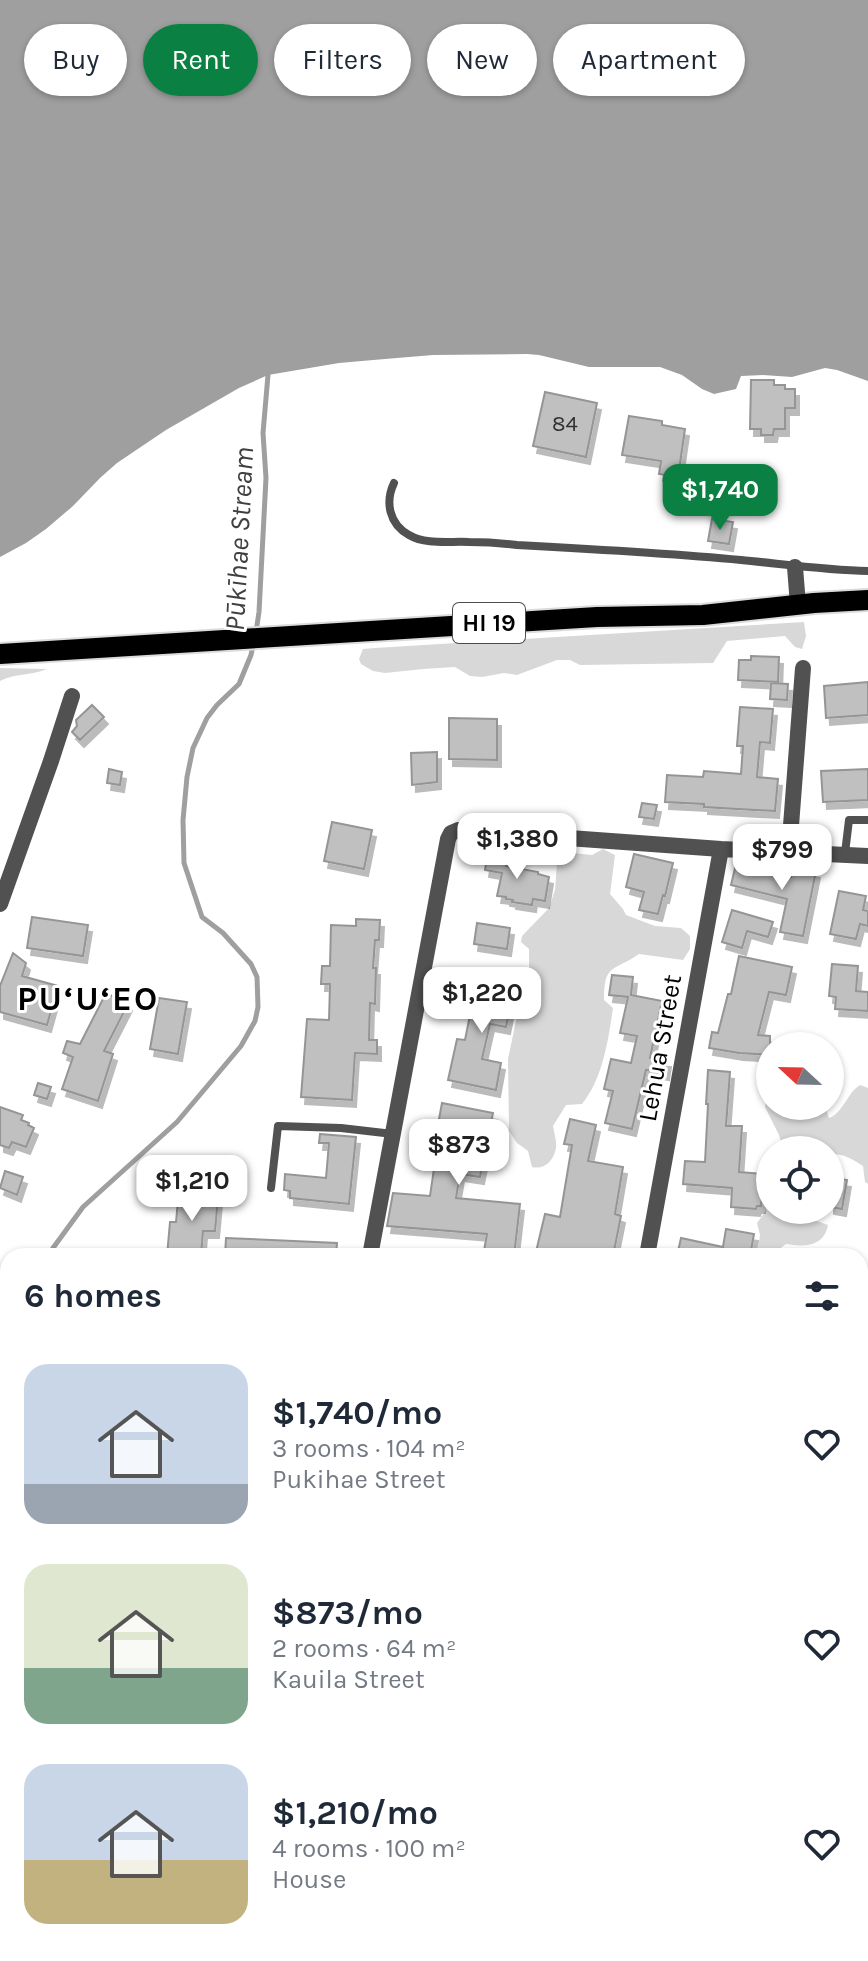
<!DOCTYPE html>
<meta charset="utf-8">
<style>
:root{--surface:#fff;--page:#f6f6f7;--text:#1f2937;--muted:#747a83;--accent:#0b8043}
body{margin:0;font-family:Karla,sans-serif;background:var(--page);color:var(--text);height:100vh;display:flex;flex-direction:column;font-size:30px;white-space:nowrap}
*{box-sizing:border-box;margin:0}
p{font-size:26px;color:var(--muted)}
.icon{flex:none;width:44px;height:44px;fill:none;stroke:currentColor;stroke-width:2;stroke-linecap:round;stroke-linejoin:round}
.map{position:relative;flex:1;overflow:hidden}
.details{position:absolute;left:0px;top:1248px;width:868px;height:714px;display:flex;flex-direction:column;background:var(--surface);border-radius:24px 24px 0 0;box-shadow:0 2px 6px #0004}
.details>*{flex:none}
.top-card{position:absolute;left:24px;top:24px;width:820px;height:72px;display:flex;gap:16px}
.needle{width:52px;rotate:292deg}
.buttons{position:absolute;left:756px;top:1032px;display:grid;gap:16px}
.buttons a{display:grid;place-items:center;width:88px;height:88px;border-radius:50%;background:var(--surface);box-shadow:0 2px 6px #0004;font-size:40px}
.price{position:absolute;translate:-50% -68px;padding:0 18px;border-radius:16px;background:#fff;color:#222;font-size:26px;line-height:52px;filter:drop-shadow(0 2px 4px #0008)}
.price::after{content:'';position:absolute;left:50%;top:48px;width:24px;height:18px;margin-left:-12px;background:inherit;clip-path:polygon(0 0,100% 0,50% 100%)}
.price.selected{background:var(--accent);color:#fff}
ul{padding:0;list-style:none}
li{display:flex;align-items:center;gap:24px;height:200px;padding:0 24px}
li span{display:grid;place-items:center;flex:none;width:224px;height:160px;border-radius:24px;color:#555}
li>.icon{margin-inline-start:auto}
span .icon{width:96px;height:96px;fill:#fffc;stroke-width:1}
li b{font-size:34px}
h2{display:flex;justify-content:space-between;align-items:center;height:96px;padding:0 24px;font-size:34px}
.tag{padding:0 28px;border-radius:36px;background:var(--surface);box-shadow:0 2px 6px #0004;font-size:28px;line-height:72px}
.tag.selected{background:var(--accent);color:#fff}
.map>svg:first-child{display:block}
</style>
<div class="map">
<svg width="868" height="1961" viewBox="0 0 868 1961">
<defs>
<filter id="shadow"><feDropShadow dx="4" dy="7" stdDeviation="0" flood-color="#0004"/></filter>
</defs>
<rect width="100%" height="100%" fill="#fff"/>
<path fill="#d8d8d8" d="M804,622L806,636L802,649L795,647L785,636L727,641L713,663L580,665L570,660H557L517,675L504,673L482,677L470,676L455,667L423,669L385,673L373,671L361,664L359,659L363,649L375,648Z
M0,668L47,669C30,676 15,673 0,681Z
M603,849L615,855L610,894L623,909L626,915L655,926L681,928L690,936V949L683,960L639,954C613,972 604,963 604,1000L613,1008C608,1041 603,1078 582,1104L566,1105L553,1126C554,1133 557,1141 556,1148C554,1160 545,1170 532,1167L528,1151L517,1143L509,1131L508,1059L517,1016L526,995L529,981V949L521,942L522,936L549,908L555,890L557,864L561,859L573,853L592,855Z
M770,1078V1106H825L829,1118C843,1113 847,1093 860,1085L868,1088V1184L865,1182L863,1166C853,1159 842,1153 830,1154V1150H783L779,1135L765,1107Z
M770,1205V1210H789L798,1218L811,1219L828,1225C824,1247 804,1247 786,1244L778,1250L777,1256H757L760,1235L757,1223Z
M860,1369H868V1793L860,1791Z
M0,1646L2,1660L8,1659V1954H117L111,1961H0Z
M267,1954H412L399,1961H264Z"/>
<path fill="#9f9f9f" d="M0,0H868V381L837,370L825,368L792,377L763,375L741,376L736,389L714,394L702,389L682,375L660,367H589L539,355L527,354L433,355L385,359L339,363L268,375L239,388L166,430L117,463L100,478L73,506L46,529L26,543L0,557Z"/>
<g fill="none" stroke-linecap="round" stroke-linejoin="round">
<path stroke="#9f9f9f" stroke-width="5" d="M256,632L259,612L266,478L263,433L268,375
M50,1256L53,1248L83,1207L177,1122L241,1046L255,1021L258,1007L257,977L251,964L223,933L202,917L184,863L183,820L187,777L193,748L207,718L217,705L239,684L251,655L253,645
M0,1716L8,1706"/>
</g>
<path fill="#c0c0c0" stroke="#959595" stroke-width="2" filter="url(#shadow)" d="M751,380H774V385H785V389H795V408H785V429H774L773,435H761V429H750Z
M545,392L597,403L586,457L533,446Z
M629,416L662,421V425L685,429L678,477L659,474L661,461L622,455Z
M712,519L733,522L729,544L708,541Z
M751,656L779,657L778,682L738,680L739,660H751Z
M868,682V715L826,718L824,686Z
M771,683L788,684L787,700L770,699Z
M92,705L104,717L80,740L72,732L77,726L76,720Z
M740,707L773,709L770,743L760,742L757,777L778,779L775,811L704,807V804L665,802L667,775L703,777L704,771L741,774L743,746H737Z
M449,718L497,719V760L449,759Z
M437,752V782L412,785L411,753Z
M109,769L122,772L120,785L107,783Z
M868,769V800L823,802L821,771Z
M642,803L657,805L654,819L639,817Z
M332,822L372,830L364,869L324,861Z
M488,852L508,855L506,866L538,872V874L549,877L545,901L533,899L532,905L512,902L513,900L506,899V897L497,896L502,873L485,870Z
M634,854L673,863L665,896L663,895L658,914L639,910L644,892L626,887Z
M736,864L791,877L793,866L816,871L803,936L780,932L787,899L731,885Z
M839,891L866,896L863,910L868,911V926L860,924L856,939L830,934Z
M732,910L773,922L768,937L747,931L742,948L722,942Z
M32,917L88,925L83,956L27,948Z
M356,919L380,920L379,940H375L373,968H376L375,1004L370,1003L369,1040H377V1054L355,1053L352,1100L301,1097L307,1019L329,1020L330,984H321L322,966H330L331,925L356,926Z
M477,923L510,928L507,949L474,944Z
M13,953L26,963L22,976L58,986L47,1025L0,1012V986Z
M739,956L792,967L786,995L769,992L758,1035L770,1036V1055L739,1053L709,1048L712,1032L718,1033L728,994H731Z
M832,964L858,966L856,991L868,992V1011L835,1009L836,997L829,996Z
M484,975L512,980L509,996L512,997L506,1027L490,1024L482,1059L501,1063L496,1090L448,1080L457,1039L465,1040L475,990L481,991Z
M612,975L633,977L631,995L662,1001L650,1058L667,1060L665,1073L646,1070L632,1129L605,1123L613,1091L604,1089L611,1059L631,1063L637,1036L620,1033L628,997L609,995Z
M106,993L128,1004L104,1051L113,1054L98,1101L62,1089L73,1057L63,1053L67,1041L80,1044Z
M159,998L187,1002L178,1054L150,1049Z
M708,1070L730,1072L726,1126H742L739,1172L764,1174V1182H769L768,1197H762L761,1206H757L756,1209L731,1207L732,1188L683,1184L685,1161L705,1162L708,1104H706Z
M38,1083L51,1087L47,1099L34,1095Z
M442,1103L493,1113L480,1177L460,1174L456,1198L520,1204L514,1256H483L487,1234L387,1226L393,1193L430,1196L439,1135H436Z
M0,1107L23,1115L21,1120L29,1123L28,1125L34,1128L26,1147L12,1142L9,1148L0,1145Z
M570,1119L596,1125L588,1161L623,1167L615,1214L621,1216L613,1256H535L545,1214L560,1217L572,1145L564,1144Z
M320,1134L356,1137L349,1204L290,1198V1191L284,1190L285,1174L326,1178L329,1143H319Z
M5,1171L23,1177L17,1195L0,1188Z
M830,1177L847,1180L842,1209L830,1207Z
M179,1189L212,1192V1198H218L215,1231H203L201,1256H167L170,1222H176Z
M726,1229L754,1234L750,1256H677L681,1238L723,1247Z
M226,1238L337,1243L336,1256H225Z"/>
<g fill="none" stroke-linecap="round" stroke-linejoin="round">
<g stroke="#dbdbdb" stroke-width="24">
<path id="primary" d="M0,654L597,617L703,615L814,603L868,600"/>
</g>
<path stroke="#515151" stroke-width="8" d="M394,483C385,502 389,524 409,535C426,545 449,541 469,542C485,542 501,543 517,545C592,549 667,553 741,560C783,564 825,570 868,571
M845,853L849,820H868
M271,1188L278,1126L341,1128L393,1134"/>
<path stroke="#515151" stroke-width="16" d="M795,567L798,605
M789,852L803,668
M0,904L51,761L72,696
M370,1256L448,839L451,833L458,830L721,849L868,856
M647,1256L721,849
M865,1341L868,1326
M0,1413L8,1420
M0,1433L8,1436"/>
<use href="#primary" stroke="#000" stroke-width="20"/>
</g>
<g text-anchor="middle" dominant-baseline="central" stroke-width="6" stroke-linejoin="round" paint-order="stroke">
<g font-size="22" fill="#303030">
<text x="565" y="424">84</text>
</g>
<rect fill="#fff" stroke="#4c4c4c" stroke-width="2" x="453" y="603" width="72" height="40" rx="6"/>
<g font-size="24" font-weight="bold" fill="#000">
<text x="489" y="623">HI 19</text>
</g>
<g font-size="26" fill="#000" stroke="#fff">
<text transform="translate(660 1048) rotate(-80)">Lehua Street</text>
</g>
<g font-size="28" font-style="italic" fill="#404040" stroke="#fff">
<text transform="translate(239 539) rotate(-87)">Pūkīhae Stream</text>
</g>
<g font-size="34" font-weight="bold" letter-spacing="2" fill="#000" stroke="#fff">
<text x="88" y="999">PU‘U‘EO</text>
</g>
</g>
</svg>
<div class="buttons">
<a><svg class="needle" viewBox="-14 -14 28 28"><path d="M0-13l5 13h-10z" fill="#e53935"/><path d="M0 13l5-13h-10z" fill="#747a83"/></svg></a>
<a><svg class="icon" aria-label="locate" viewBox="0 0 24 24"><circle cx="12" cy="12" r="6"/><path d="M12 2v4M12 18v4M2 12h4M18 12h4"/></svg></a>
</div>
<b class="price selected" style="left:720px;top:532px">$1,740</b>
<b class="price" style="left:517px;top:881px">$1,380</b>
<b class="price" style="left:782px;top:892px">$799</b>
<b class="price" style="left:482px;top:1035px">$1,220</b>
<b class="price" style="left:459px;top:1187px">$873</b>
<b class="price" style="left:192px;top:1223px">$1,210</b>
<div class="top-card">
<a class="tag">Buy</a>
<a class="tag selected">Rent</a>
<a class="tag">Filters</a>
<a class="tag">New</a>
<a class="tag">Apartment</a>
</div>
<section class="details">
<h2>6 homes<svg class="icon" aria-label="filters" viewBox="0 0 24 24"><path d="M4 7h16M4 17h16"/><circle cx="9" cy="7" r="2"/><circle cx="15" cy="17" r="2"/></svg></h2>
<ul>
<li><span style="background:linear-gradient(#c9d6e8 75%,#9aa5b1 0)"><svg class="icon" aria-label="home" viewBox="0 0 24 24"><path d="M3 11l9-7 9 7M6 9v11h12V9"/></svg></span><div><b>$1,740/mo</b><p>3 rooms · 104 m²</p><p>Pukihae Street</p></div><svg class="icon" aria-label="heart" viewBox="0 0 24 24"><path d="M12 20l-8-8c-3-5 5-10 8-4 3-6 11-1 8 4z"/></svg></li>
<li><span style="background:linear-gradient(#dfe7d0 65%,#7fa58c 0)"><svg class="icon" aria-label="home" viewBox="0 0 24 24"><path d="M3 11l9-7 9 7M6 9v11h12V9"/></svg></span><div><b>$873/mo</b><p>2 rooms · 64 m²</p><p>Kauila Street</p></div><svg class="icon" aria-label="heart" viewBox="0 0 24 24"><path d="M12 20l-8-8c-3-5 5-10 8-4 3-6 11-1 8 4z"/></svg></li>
<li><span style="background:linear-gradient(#c9d6e8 60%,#c2b280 0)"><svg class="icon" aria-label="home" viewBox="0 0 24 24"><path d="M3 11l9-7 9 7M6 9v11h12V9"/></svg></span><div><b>$1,210/mo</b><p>4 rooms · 100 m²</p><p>House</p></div><svg class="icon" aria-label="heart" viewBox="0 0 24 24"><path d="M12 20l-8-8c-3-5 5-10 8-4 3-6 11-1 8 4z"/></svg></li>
</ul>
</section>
</div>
